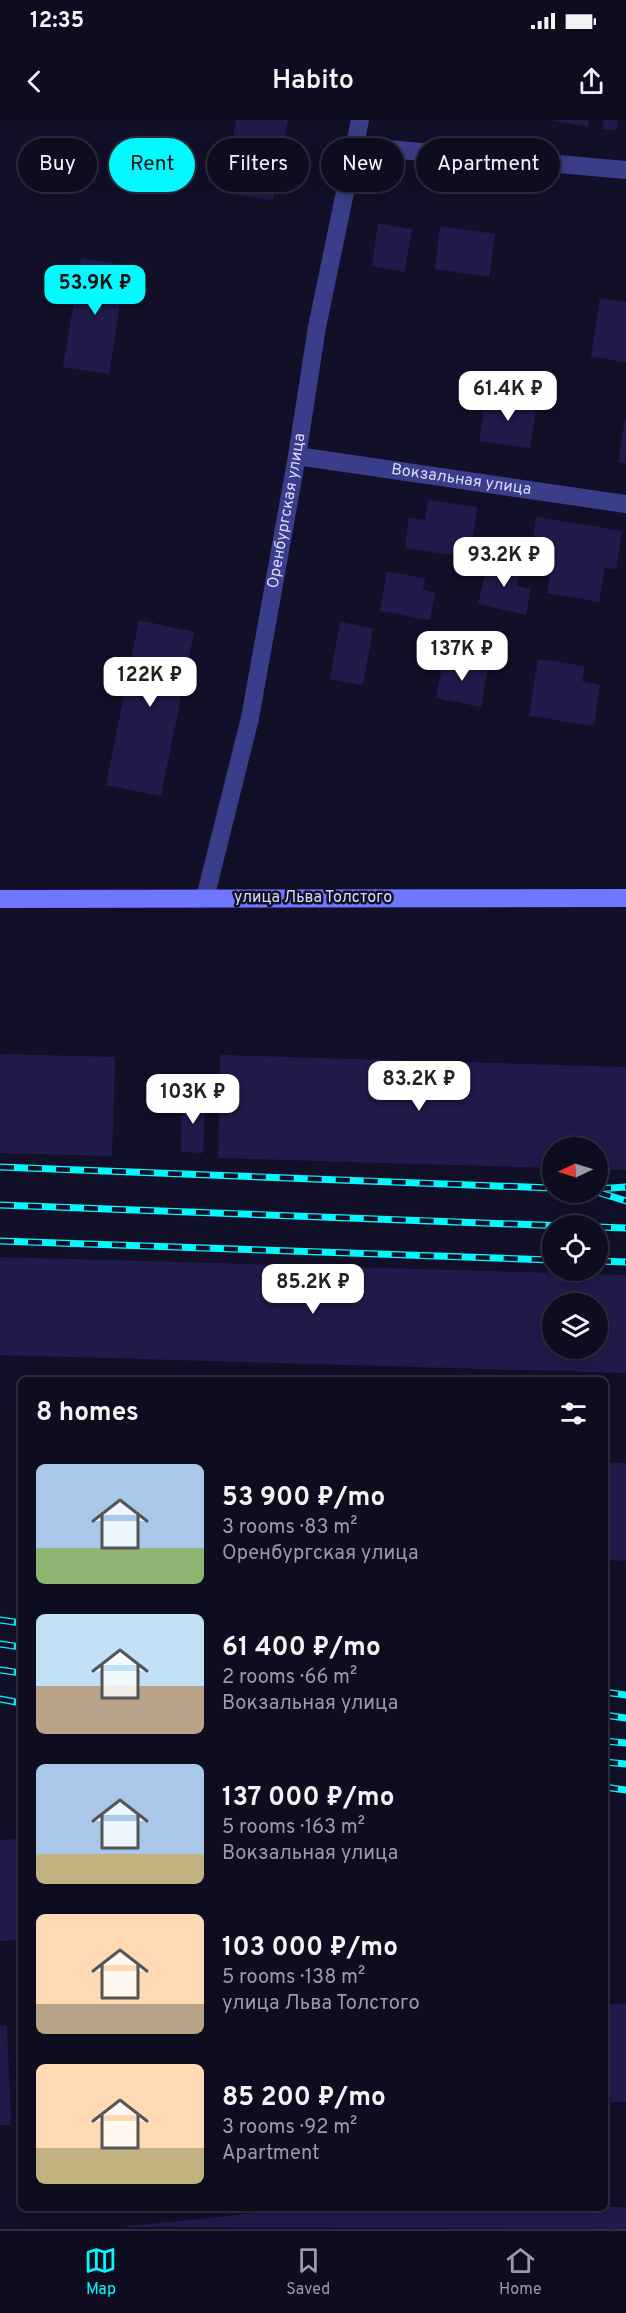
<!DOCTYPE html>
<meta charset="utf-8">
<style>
:root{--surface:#0e0c1f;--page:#1c1a2c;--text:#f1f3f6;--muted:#9b9ba4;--line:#2e2c3d;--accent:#04f9ff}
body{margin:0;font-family:Overpass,sans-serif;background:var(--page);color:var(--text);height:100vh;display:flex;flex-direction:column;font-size:22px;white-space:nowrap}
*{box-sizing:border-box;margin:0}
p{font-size:20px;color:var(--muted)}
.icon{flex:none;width:33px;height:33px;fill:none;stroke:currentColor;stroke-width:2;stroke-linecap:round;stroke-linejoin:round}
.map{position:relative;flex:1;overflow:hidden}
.details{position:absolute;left:18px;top:1257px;width:590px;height:834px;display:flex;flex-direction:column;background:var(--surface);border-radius:9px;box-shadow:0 3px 15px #0003,0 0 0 2px var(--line)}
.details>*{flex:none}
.guide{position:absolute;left:18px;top:18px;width:591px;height:54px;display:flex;gap:12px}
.needle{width:39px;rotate:266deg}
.fabs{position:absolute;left:542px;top:1017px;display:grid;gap:12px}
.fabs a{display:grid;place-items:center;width:66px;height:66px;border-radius:50%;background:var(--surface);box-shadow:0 3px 15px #0003,0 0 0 2px var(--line);font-size:30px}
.price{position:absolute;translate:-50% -51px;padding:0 14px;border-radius:12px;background:#fff;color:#222;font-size:20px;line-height:39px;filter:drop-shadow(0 2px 3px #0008)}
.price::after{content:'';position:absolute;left:50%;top:36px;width:18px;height:14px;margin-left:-9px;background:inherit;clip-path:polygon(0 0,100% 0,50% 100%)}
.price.active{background:var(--accent);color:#111}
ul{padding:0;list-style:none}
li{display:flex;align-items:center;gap:18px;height:150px;padding:0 18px}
li span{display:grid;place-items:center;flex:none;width:168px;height:120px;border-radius:9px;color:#555}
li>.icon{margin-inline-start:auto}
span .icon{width:72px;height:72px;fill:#fffc;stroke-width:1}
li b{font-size:26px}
h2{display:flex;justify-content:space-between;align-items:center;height:72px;padding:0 18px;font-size:26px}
.tag{padding:0 21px;border-radius:27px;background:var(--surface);box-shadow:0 3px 15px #0003,0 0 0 2px var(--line);font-size:21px;line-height:54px}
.tag.active{background:var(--accent);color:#111}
.status{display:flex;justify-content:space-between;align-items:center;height:42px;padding:0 30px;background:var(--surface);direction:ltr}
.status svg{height:16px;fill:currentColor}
header{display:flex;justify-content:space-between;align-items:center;height:78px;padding:0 18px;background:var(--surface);font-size:27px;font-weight:600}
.tabs{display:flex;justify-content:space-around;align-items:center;height:84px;border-top:2px solid var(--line);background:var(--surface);font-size:16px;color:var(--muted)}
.tabs a{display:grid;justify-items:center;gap:3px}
.tabs .active{color:var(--accent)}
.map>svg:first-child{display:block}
</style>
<div class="status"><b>12:35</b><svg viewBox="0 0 49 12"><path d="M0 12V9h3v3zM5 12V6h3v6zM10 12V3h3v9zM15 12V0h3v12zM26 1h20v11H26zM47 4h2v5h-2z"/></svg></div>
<header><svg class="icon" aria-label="back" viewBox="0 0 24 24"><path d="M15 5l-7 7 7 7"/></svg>Habito<svg class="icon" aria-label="share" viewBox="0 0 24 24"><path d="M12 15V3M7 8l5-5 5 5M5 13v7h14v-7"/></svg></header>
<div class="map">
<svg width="626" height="2109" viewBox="0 0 626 2109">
<rect width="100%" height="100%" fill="#121029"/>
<path fill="#211b4b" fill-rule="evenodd" d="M236,0H288L273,81L223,72Z
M550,0H589L588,7Z
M604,0H618L617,10L602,9Z
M378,103L412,109L405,152L372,146Z
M440,106L495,114L489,157L435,149Z
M81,138L126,145L109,254L63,247Z
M600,178L626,182V242L591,237Z
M486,275L537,283L530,328L479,321Z
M625,299H626V343L618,342Z
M428,380L477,387L470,438L405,428L409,398L425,400Z
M536,397L622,411L616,449L605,448L599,482L547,473L554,429L532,426Z
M489,437L521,445L517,466L531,469L526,495L478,484Z
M387,452L425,458L423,470L435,473L430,500L380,491Z
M139,500L194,512L161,676L106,665Z
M340,502L373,508L363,565L330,559Z
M444,537L488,546L481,587L436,578Z
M538,539L585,546L582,561L600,565L594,606L529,596Z
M0,934L115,937L112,1036L0,1033Z
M220,935L626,947V1050L597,1049V1028H552V1048L218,1038Z
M182,978L205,979L203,1033L181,1032Z
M0,1137L626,1155V1253L0,1235ZM552,1184H597V1228H552Z
M604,1342L626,1343V1441L604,1440Z
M21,1719V1820L0,1821V1720Z
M604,1884H626V1982H604Z
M0,1906H7L11,2005H0Z
M604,2087H626V2109L120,2107L304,2088Z"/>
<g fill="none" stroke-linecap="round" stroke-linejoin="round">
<g stroke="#3a3d89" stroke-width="18">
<path d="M354,26L626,50"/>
<path id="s1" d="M297,336L626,384"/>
<path id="s2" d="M205,778L250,598L297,336L317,207L360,0"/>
</g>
<path stroke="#6f76ff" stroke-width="18" d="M0,779L626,778"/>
<g stroke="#04f9ff" stroke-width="7">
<path id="rail" d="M0,1047L552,1068
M597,1069L626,1067
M597,1072L626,1081
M0,1085L566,1106
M597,1107L626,1108
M0,1121L552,1140
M597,1141L626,1142
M0,1500L21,1503
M0,1524L21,1527
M0,1550L21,1553
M604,1572L626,1575
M0,1579L21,1583
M604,1595L626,1598
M604,1621L626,1623
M604,1642L626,1644
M604,1667L626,1670"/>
</g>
<use href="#rail" stroke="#121029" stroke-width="4.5" stroke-dasharray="14" stroke-linecap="butt"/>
</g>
<g text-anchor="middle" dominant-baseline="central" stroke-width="5" stroke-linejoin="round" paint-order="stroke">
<g font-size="16" fill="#dad8ff" stroke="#121029">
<text stroke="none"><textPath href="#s1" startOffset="166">Вокзальная улица</textPath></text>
<text stroke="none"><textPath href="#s2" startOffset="396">Оренбургская улица</textPath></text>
<text x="313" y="778">улица Льва Толстого</text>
</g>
</g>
</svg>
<div class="fabs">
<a><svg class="needle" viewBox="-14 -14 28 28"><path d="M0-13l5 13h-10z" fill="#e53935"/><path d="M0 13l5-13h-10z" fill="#9b9ba4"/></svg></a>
<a><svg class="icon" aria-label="locate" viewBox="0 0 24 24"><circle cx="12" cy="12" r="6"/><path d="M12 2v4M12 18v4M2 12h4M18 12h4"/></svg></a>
<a><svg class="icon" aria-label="layers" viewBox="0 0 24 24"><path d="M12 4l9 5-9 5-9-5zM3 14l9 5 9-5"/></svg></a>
</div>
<b class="price active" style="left:95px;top:196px">53.9K ₽</b>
<b class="price" style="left:508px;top:302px">61.4K ₽</b>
<b class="price" style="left:504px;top:468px">93.2K ₽</b>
<b class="price" style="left:462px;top:562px">137K ₽</b>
<b class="price" style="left:150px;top:588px">122K ₽</b>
<b class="price" style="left:419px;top:992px">83.2K ₽</b>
<b class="price" style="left:193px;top:1005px">103K ₽</b>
<b class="price" style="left:313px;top:1195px">85.2K ₽</b>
<div class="guide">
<a class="tag">Buy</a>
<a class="tag active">Rent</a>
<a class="tag">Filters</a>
<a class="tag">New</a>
<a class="tag">Apartment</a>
</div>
<section class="details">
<h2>8 homes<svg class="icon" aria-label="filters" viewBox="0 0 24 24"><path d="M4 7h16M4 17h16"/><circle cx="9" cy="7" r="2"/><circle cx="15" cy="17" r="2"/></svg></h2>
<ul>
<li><span style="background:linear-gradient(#a9c7e8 70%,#8fb573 0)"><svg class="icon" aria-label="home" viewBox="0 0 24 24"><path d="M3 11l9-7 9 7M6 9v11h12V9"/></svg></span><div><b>53 900 ₽/mo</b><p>3 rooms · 83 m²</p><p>Оренбургская улица</p></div></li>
<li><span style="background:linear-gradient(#bfe0f5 60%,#b9a48a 0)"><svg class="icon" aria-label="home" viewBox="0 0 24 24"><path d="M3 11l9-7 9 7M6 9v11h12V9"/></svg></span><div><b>61 400 ₽/mo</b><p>2 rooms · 66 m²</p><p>Вокзальная улица</p></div></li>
<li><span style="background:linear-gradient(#a9c7e8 75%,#c2b280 0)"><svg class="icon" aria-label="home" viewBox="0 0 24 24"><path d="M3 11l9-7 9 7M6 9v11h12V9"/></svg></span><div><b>137 000 ₽/mo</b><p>5 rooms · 163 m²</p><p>Вокзальная улица</p></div></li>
<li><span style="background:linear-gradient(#ffd9b3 75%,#b9a48a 0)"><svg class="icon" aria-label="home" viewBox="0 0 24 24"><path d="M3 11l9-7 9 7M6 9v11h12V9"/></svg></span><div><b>103 000 ₽/mo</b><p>5 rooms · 138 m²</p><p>улица Льва Толстого</p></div></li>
<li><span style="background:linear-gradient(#ffd9b3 70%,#c2b280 0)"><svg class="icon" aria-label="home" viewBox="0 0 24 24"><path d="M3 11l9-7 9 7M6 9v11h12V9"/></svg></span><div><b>85 200 ₽/mo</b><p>3 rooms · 92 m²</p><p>Apartment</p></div></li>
</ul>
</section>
</div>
<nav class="tabs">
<a class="active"><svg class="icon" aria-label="map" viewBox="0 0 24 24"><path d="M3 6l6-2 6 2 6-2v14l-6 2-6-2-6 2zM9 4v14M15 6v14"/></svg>Map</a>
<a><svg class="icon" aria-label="saved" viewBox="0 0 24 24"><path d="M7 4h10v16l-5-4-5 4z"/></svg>Saved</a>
<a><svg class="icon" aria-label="home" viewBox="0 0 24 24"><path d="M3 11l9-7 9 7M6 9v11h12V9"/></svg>Home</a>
</nav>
